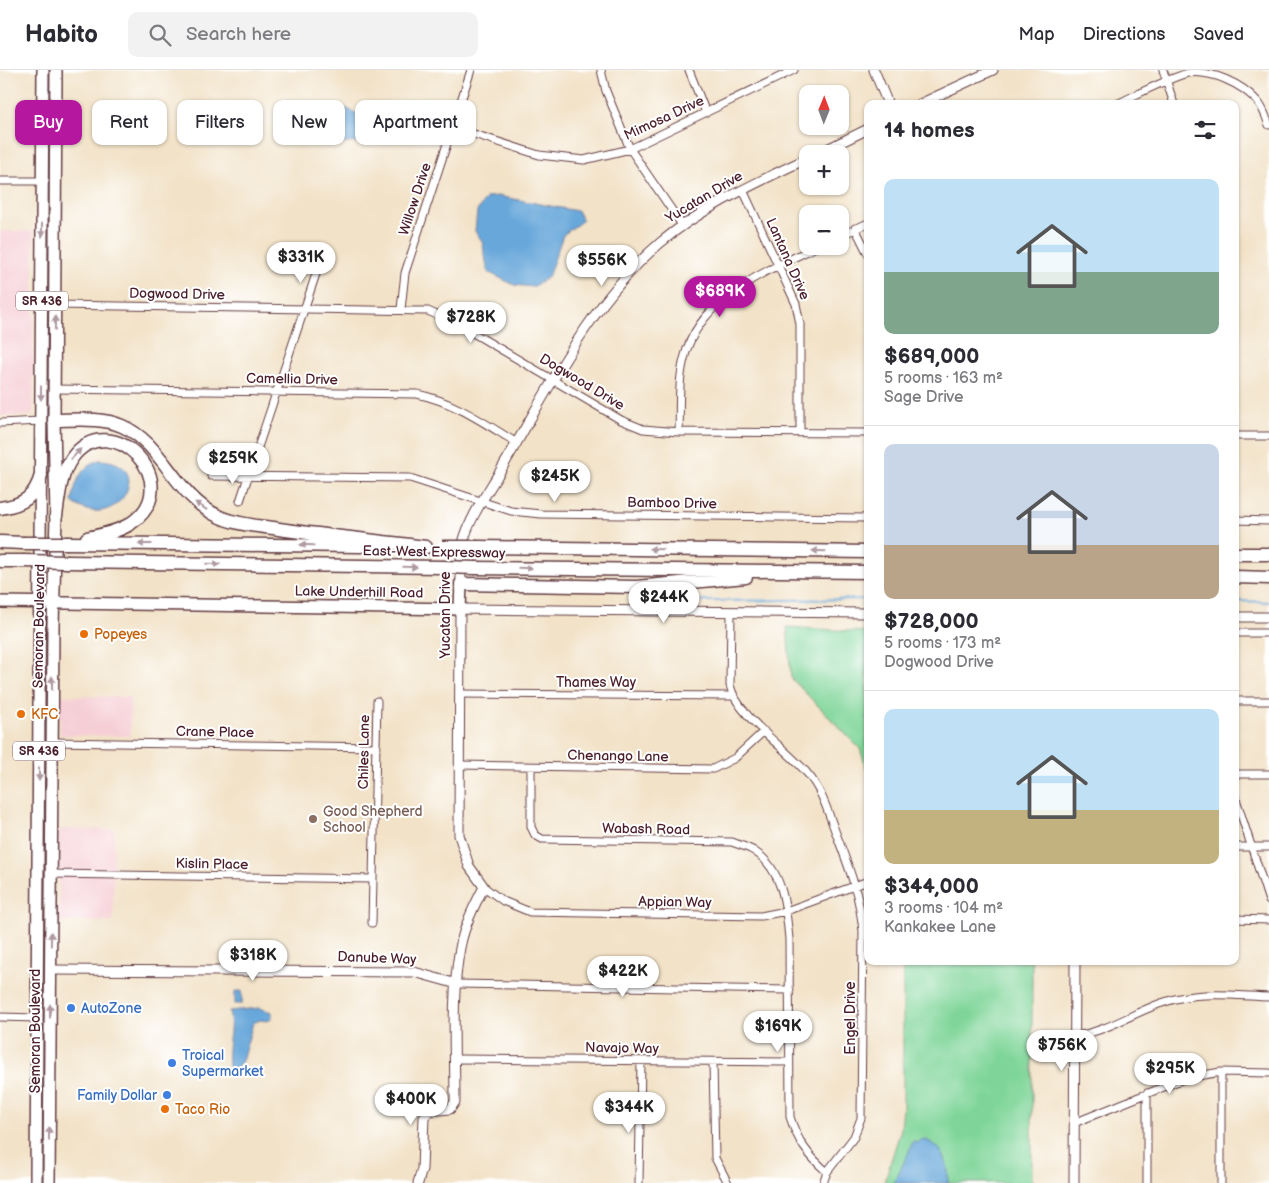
<!DOCTYPE html>
<meta charset="utf-8">
<style>
:root{--surface:#fff;--page:#f2f2f3;--text:#2b2b33;--muted:#7c7c81;--line:#e1e1e2;--accent:#b5179e}
body{margin:0;font-family:"Balsamiq Sans",sans-serif;background:var(--page);color:var(--text);height:100vh;display:flex;flex-direction:column;font-size:19px;white-space:nowrap}
*{box-sizing:border-box;margin:0}
p{font-size:16px;color:var(--muted)}
.icon{flex:none;width:28px;height:28px;fill:none;stroke:currentColor;stroke-width:2;stroke-linecap:round;stroke-linejoin:round}
.map{position:relative;flex:1;overflow:hidden}
.drawer{position:absolute;left:864px;top:30px;width:375px;height:865px;display:flex;flex-direction:column;background:var(--surface);border-radius:10px;box-shadow:0 1px 4px #0004}
.drawer>*{flex:none}
.top-card{position:absolute;left:15px;top:30px;width:475px;height:45px;display:flex;gap:10px}
.needle{width:32px;rotate:1deg}
.buttons{position:absolute;left:799px;top:15px;display:grid;gap:10px}
.buttons a{display:grid;place-items:center;width:50px;height:50px;border-radius:10px;background:var(--surface);box-shadow:0 1px 4px #0004;font-size:25px}
.price{position:absolute;translate:-50% -42px;padding:0 11px;border-radius:18px;background:#fff;color:#222;font-size:16px;line-height:32px;filter:drop-shadow(0 1px 2px #0008)}
.price::after{content:'';position:absolute;left:50%;top:30px;width:15px;height:11px;margin-left:-8px;background:inherit;clip-path:polygon(0 0,100% 0,50% 100%)}
.price.active{background:var(--accent);color:#fff}
ul{padding:0;list-style:none}
li{display:grid;align-content:center;gap:10px;height:265px;padding:0 20px}
li+li{border-top:1px solid var(--line)}
li span{display:grid;place-items:center;height:155px;border-radius:10px;color:#555}
li>.icon{margin-inline-start:auto}
span .icon{width:90px;height:90px;fill:#fffc;stroke-width:1}
li b{font-size:21px}
h2{display:flex;justify-content:space-between;align-items:center;height:60px;padding:0 20px;font-size:21px}
.chip{padding:0 18px;border-radius:10px;background:var(--surface);box-shadow:0 1px 4px #0004;font-size:18px;line-height:45px}
.chip.active{background:var(--accent);color:#fff}
header{display:flex;align-items:center;gap:30px;box-sizing:border-box;height:70px;padding:0 25px;background:var(--surface);border-bottom:1px solid var(--line)}
header strong{font-size:24px}
nav{display:flex;gap:28px;margin-inline-start:auto;font-size:18px}
.search{width:350px;height:45px;background:var(--page);display:flex;align-items:center;gap:12px;box-sizing:border-box;padding:0 18px;border-radius:10px;color:var(--muted);font-size:19px}
.map>svg:first-child{display:block}
</style>
<header>
<strong>Habito</strong>
<div class="search"><svg class="icon" aria-label="search" viewBox="0 0 24 24"><circle cx="10" cy="10" r="6"/><path d="M15 15l6 6"/></svg>Search here</div>
<nav><a>Map</a><a>Directions</a><a>Saved</a></nav>
</header>
<div class="map">
<svg width="1269" height="1113" viewBox="0 0 1269 1113">
<rect width="100%" height="100%" fill="#fff"/>
<filter id="ink" filterUnits="userSpaceOnUse"><feTurbulence type="fractalNoise" baseFrequency=".02" numOctaves="2"/><feDisplacementMap in="SourceGraphic" scale="10" xChannelSelector="R" yChannelSelector="G"/><feConvolveMatrix kernelMatrix="1 2 1 2 8 2 1 2 1" color-interpolation-filters="sRGB"/></filter>
<filter id="wash" filterUnits="userSpaceOnUse"><feTurbulence type="fractalNoise" baseFrequency=".0096" numOctaves="4" result="noise"/><feDisplacementMap in="SourceGraphic" scale="20" xChannelSelector="R" yChannelSelector="G"/><feGaussianBlur stdDeviation="1.12" result="paint"/><feColorMatrix in="noise" values="0 0 0 0 0 0 0 0 0 0 0 0 0 0 0 0 0 1.4 0 .05"/><feComposite in="paint" operator="in"/></filter>
<g filter="url(#wash)">
<rect width="100%" height="100%" fill="#f2e2c7"/>
<path fill="#f6cfd6" d="M0,161H34L33,344L31,346H0Z
M60,626L130,627V666L60,665Z
M59,759L114,760L113,852L59,851Z"/>
<path fill="#7fd599" stroke="#647a62" d="M787,557L867,562V700L860,679L791,608Z
M903,891H1032V1113H884L901,1059L903,1038Z"/>
<path fill="#67a7da" stroke="#586382" d="M343,37L366,48L363,65L358,72L327,75L323,69L325,60L320,47L323,38Z
M498,126L577,141L583,150L563,165L548,207L533,217L514,215L488,202L482,171L475,161L477,141L487,127Z
M99,390C159,391 117,467 72,432C75,413 80,397 99,390Z
M235,921H242V934H235Z
M259,938L272,942V948L268,951L260,950L253,953L242,991L236,999L229,1000C224,981 234,959 229,941Z
M921,1069C943,1073 950,1094 948,1113H894C900,1099 908,1086 913,1071L917,1073Z"/>
<g fill="none" stroke-linecap="round" stroke-linejoin="round">
<path stroke="#67a7da" stroke-width="2" d="M1235,531L1269,532
M630,532L868,529"/>
</g>
</g>
<g filter="url(#ink)">
<g fill="none" stroke-linecap="round" stroke-linejoin="round">
<g stroke="#633c42" stroke-width="9">
<path id="minor" d="M601,0L606,21L630,79L682,155
M689,0L706,43
M1163,0L1174,34
M1117,34C1140,23 1164,10 1188,3C1212,0 1242,14 1257,31C1263,37 1266,47 1269,55
M452,57L539,85L584,90L630,79L794,0
M0,111H45
M743,120L796,234L800,254V362
M855,158L868,184
M840,166L868,153
M55,235L428,241L463,257L621,350L643,359L679,362L868,363
M401,239L405,203L471,0
M54,319L417,324C455,332 484,353 517,373
M0,353L41,351
M679,362C680,337 678,312 684,289C699,227 767,201 818,176
M1235,366H1269
M211,406L410,408L511,441L541,444L868,448
M240,431L318,198
M1235,450L1269,451
M731,543L730,615C736,645 787,679 807,703C821,719 827,739 834,758C848,795 859,821 863,861L861,1048L854,1067L827,1102L823,1113
M1235,563H1269
M460,624L732,626
M1235,631H1269
M52,672L377,677
M459,695L713,699L735,688L764,661
M531,697V757L535,765L542,769L732,772C739,775 748,777 754,781C784,800 786,838 789,869L790,1047C798,1072 807,1084 827,1102
M1235,704H1269
M1235,726L1269,831
M1235,777H1269
M51,804L372,809
M484,817L503,831L530,842L761,846L786,841L868,811
M1235,849L1269,850
M372,853L377,631
M457,914L790,920
M0,947L37,948
M1075,966C1112,961 1143,935 1180,928C1209,922 1240,926 1269,927
M456,989L788,992
M713,992L715,1088L728,1113
M1221,1002V1113
M1147,1023V1113
M1074,1053L1186,1008L1221,1002L1269,1003
M639,1113L641,991"/>
</g>
<g stroke="#633c42" stroke-width="11">
<path id="tertiary" d="M874,0L888,34
M920,34L993,0
M817,84L868,59
M461,514C461,501 460,486 463,473C470,445 491,418 505,393C550,316 592,231 660,173C704,136 756,113 808,88
M1235,547H1269
M50,900L414,902L457,914
M418,1113L422,1099L424,1047L429,1041L450,1039L455,1032C455,984 451,924 460,878C464,856 474,836 484,817L469,796L459,765L460,539L868,543
M1074,1113L1075,891"/>
</g>
<g stroke="#633c42" stroke-width="14">
<path id="primary" d="M0,532L460,539L461,514
M36,1113L43,0
M49,1113L53,556L56,446L54,350L56,0"/>
</g>
<g stroke="#633c42" stroke-width="15">
<path id="motorway" d="M54,350C75,350 102,347 122,356C164,374 174,426 220,447C238,455 260,456 279,459C328,466 377,471 426,477
M0,438C23,435 35,427 41,405
M56,446C59,426 60,405 72,388C110,335 190,414 130,454C117,462 101,465 87,468
M0,472L23,473
M68,473L361,476
M478,477L868,482
M1235,484H1269
M0,491H23
M68,492L442,497
M476,498L868,502
M1235,507L1269,508
M461,514L636,517L746,507"/>
</g>
<use href="#minor" stroke="#fff" stroke-width="7"/>
<use href="#tertiary" stroke="#fff" stroke-width="9"/>
<use href="#primary" stroke="#fff" stroke-width="11"/>
<use href="#motorway" stroke="#fff" stroke-width="12"/>
<g stroke="#633c42" stroke-width="15" stroke-linecap="butt">
<path id="motorway-bridge" d="M23,473H68
M442,477H478
M23,491L68,492
M442,497L476,498"/>
</g>
<use href="#motorway-bridge" stroke="#fff" stroke-width="12"/>
</g>
<defs><path id="oneway-solid" d="M-6-.8H1V-3.2L6.5 0L1 3.2V.8H-6Z" transform="scale(1.25)"/></defs>
<g fill="#ae9aa0">
<use href="#oneway-solid" transform="translate(42 160) rotate(90)"/>
<use href="#oneway-solid" transform="translate(55 253) rotate(-89)"/>
<use href="#oneway-solid" transform="translate(41 323) rotate(90)"/>
<use href="#oneway-solid" transform="translate(76 384) rotate(-47)"/>
<use href="#oneway-solid" transform="translate(201 436) rotate(-146)"/>
<use href="#oneway-solid" transform="translate(145 474) rotate(-180)"/>
<use href="#oneway-solid" transform="translate(307 475) rotate(-179)"/>
<use href="#oneway-solid" transform="translate(656 479) rotate(-179)"/>
<use href="#oneway-solid" transform="translate(819 481) rotate(-179)"/>
<use href="#oneway-solid" transform="translate(213 494) rotate(1)"/>
<use href="#oneway-solid" transform="translate(410 497) rotate(1)"/>
<use href="#oneway-solid" transform="translate(525 498) rotate(1)"/>
<use href="#oneway-solid" transform="translate(52 613) rotate(-90)"/>
<use href="#oneway-solid" transform="translate(39 704) rotate(90)"/>
<use href="#oneway-solid" transform="translate(51 869) rotate(-89)"/>
<use href="#oneway-solid" transform="translate(50 941) rotate(-90)"/>
<use href="#oneway-solid" transform="translate(49 1064) rotate(-90)"/>
</g>
</g>
<g fill="#e8710a" stroke="#fff" stroke-width="2">
<circle cx="84" cy="564" r="5"/>
<circle cx="21" cy="644" r="5"/>
<circle cx="165" cy="1039" r="5"/>
</g>
<circle fill="#8d6e63" stroke="#fff" stroke-width="2" cx="313" cy="749" r="5"/>
<g fill="#3f7fe0" stroke="#fff" stroke-width="2">
<circle cx="71" cy="938" r="5"/>
<circle cx="172" cy="993" r="5"/>
<circle cx="167" cy="1025" r="5"/>
</g>
<g text-anchor="middle" dominant-baseline="central" stroke-width="4" stroke-linejoin="round" paint-order="stroke">
<g fill="#fff" stroke="#80626b" stroke-width="1">
<rect x="16" y="221.5" width="52" height="19" rx="4"/>
<rect x="13" y="671.5" width="52" height="19" rx="4"/>
</g>
<g font-size="12" font-weight="bold" fill="#4a1f2b">
<text x="42" y="231">SR 436</text>
<text x="39" y="681">SR 436</text>
</g>
<g font-size="14" fill="#4a1f2b" stroke="#fff">
<text transform="translate(664 48) rotate(-25)">Mimosa Drive</text>
<text transform="translate(704 127) rotate(-31)">Yucatan Drive</text>
<text transform="translate(415 129) rotate(-72)">Willow Drive</text>
<text transform="translate(788 189) rotate(66)">Lantana Drive</text>
<text transform="translate(177 224) rotate(1)">Dogwood Drive</text>
<text transform="translate(292 309) rotate(1)">Camellia Drive</text>
<text transform="translate(582 312) rotate(31)">Dogwood Drive</text>
<text transform="translate(672 433) rotate(1)">Bamboo Drive</text>
<text transform="translate(434 482) rotate(1)">East-West Expressway</text>
<text transform="translate(359 522) rotate(1)">Lake Underhill Road</text>
<text transform="translate(445 545) rotate(-90)">Yucatan Drive</text>
<text transform="translate(39 556) rotate(-89)">Semoran Boulevard</text>
<text x="596" y="612">Thames Way</text>
<text transform="translate(215 662) rotate(1)">Crane Place</text>
<text transform="translate(364 682) rotate(-89)">Chiles Lane</text>
<text transform="translate(618 686) rotate(1)">Chenango Lane</text>
<text transform="translate(646 759) rotate(1)">Wabash Road</text>
<text transform="translate(212 794) rotate(1)">Kislin Place</text>
<text transform="translate(675 832) rotate(1)">Appian Way</text>
<text transform="translate(377 888) rotate(2)">Danube Way</text>
<text transform="translate(850 948) rotate(-90)">Engel Drive</text>
<text transform="translate(35 961) rotate(-90)">Semoran Boulevard</text>
<text transform="translate(622 978) rotate(1)">Navajo Way</text>
</g>
<g font-size="14" fill="#c56008" stroke="#fff" text-anchor="start">
<text x="94" y="564">Popeyes</text>
<text x="31" y="644">KFC</text>
<text x="175" y="1039">Taco Rio</text>
</g>
<g font-size="14" fill="#785e54" stroke="#fff" text-anchor="start">
<text x="323" y="741">Good Shepherd<tspan x="323" dy="16">School</tspan></text>
</g>
<g font-size="14" fill="#366cbe" stroke="#fff" text-anchor="start">
<text x="81" y="938">AutoZone</text>
<text x="182" y="985">Troical<tspan x="182" dy="16">Supermarket</tspan></text>
<text x="157" y="1025" text-anchor="end">Family Dollar</text>
</g>
</g>
</svg>
<div class="buttons">
<a><svg class="needle" viewBox="-14 -14 28 28"><path d="M0-13l5 13h-10z" fill="#e53935"/><path d="M0 13l5-13h-10z" fill="#7c7c81"/></svg></a>
<a>+</a>
<a>−</a>
</div>
<b class="price" style="left:301px;top:214px">$331K</b>
<b class="price" style="left:602px;top:217px">$556K</b>
<b class="price active" style="left:720px;top:248px">$689K</b>
<b class="price" style="left:471px;top:274px">$728K</b>
<b class="price" style="left:233px;top:415px">$259K</b>
<b class="price" style="left:555px;top:433px">$245K</b>
<b class="price" style="left:664px;top:554px">$244K</b>
<b class="price" style="left:253px;top:912px">$318K</b>
<b class="price" style="left:623px;top:928px">$422K</b>
<b class="price" style="left:778px;top:983px">$169K</b>
<b class="price" style="left:1062px;top:1002px">$756K</b>
<b class="price" style="left:1170px;top:1025px">$295K</b>
<b class="price" style="left:411px;top:1056px">$400K</b>
<b class="price" style="left:629px;top:1064px">$344K</b>
<div class="top-card">
<a class="chip active">Buy</a>
<a class="chip">Rent</a>
<a class="chip">Filters</a>
<a class="chip">New</a>
<a class="chip">Apartment</a>
</div>
<section class="drawer">
<h2>14 homes<svg class="icon" aria-label="filters" viewBox="0 0 24 24"><path d="M4 7h16M4 17h16"/><circle cx="9" cy="7" r="2"/><circle cx="15" cy="17" r="2"/></svg></h2>
<ul>
<li><span style="background:linear-gradient(#bfe0f5 60%,#7fa58c 0)"><svg class="icon" aria-label="home" viewBox="0 0 24 24"><path d="M3 11l9-7 9 7M6 9v11h12V9"/></svg></span><div><b>$689,000</b><p>5 rooms · 163 m²</p><p>Sage Drive</p></div></li>
<li><span style="background:linear-gradient(#c9d6e8 65%,#b9a48a 0)"><svg class="icon" aria-label="home" viewBox="0 0 24 24"><path d="M3 11l9-7 9 7M6 9v11h12V9"/></svg></span><div><b>$728,000</b><p>5 rooms · 173 m²</p><p>Dogwood Drive</p></div></li>
<li><span style="background:linear-gradient(#bfe0f5 65%,#c2b280 0)"><svg class="icon" aria-label="home" viewBox="0 0 24 24"><path d="M3 11l9-7 9 7M6 9v11h12V9"/></svg></span><div><b>$344,000</b><p>3 rooms · 104 m²</p><p>Kankakee Lane</p></div></li>
</ul>
</section>
</div>
